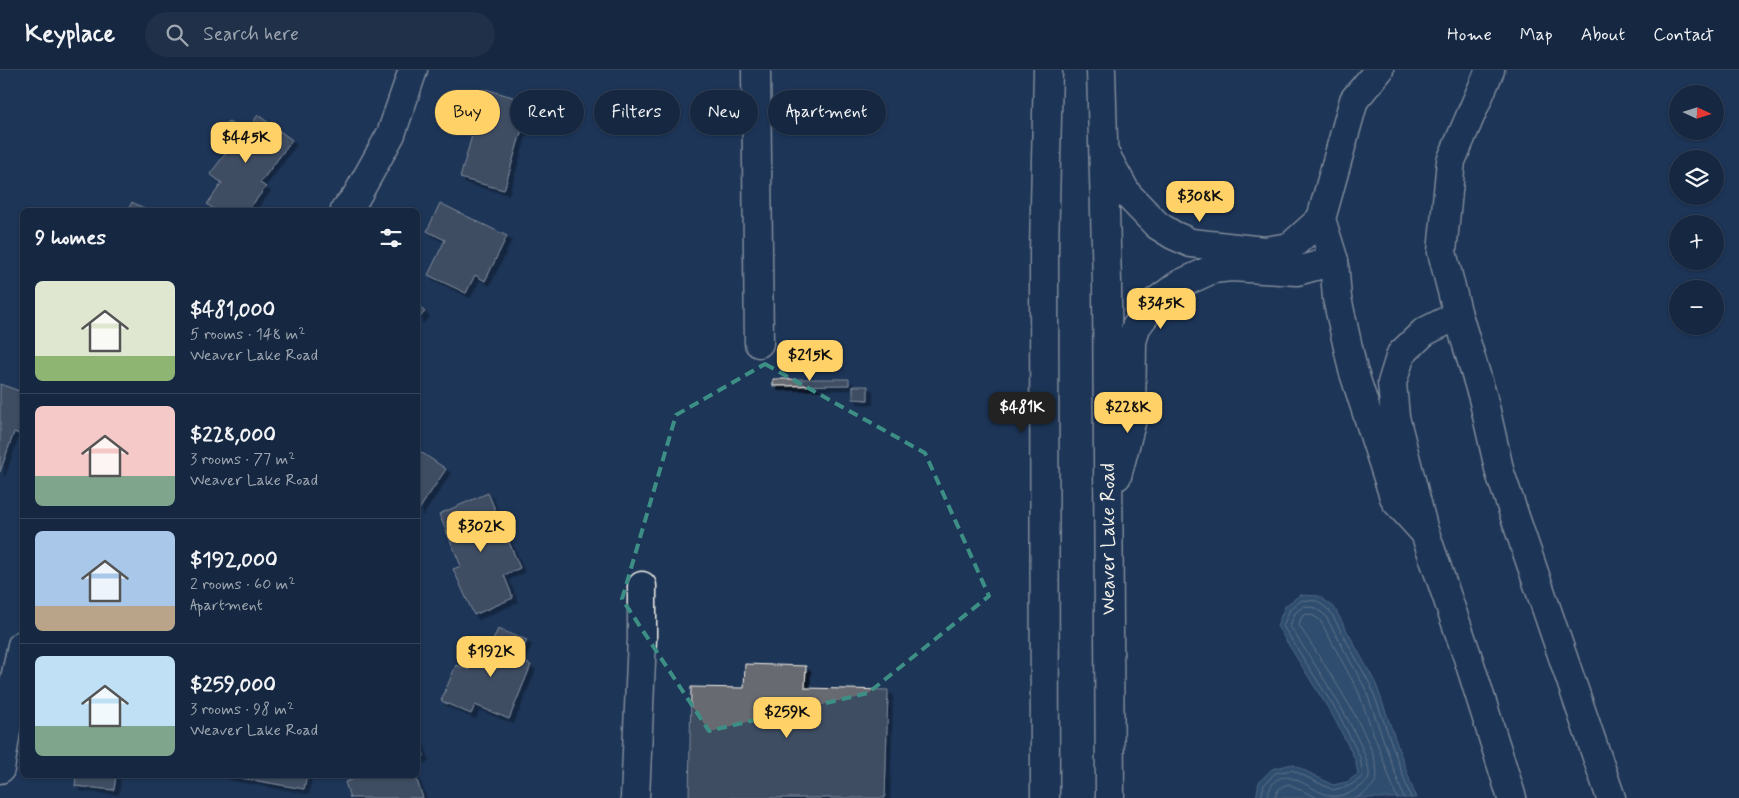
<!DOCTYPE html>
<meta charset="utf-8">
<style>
:root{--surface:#162841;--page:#1f3048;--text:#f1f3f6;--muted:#9ea6b1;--line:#35445a;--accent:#ffd166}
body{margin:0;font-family:Mynerve,sans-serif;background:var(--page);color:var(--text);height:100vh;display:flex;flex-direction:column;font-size:19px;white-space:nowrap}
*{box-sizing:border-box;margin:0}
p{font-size:16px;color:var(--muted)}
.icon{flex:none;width:28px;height:28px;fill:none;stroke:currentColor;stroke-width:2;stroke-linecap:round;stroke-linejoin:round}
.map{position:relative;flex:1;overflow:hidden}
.side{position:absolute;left:20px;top:138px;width:400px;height:570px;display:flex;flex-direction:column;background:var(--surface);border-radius:8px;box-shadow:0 1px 4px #0004,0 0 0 1px var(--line)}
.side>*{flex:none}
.guide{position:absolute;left:435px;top:20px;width:475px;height:45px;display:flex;gap:10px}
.needle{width:32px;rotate:94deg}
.fabs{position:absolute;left:1669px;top:15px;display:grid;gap:10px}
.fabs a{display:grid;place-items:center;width:55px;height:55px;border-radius:50%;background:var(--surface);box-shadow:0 1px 4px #0004,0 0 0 1px var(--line);font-size:25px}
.price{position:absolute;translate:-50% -42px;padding:0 11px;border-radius:10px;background:var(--accent);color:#111;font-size:16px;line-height:32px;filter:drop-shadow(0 1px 2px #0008)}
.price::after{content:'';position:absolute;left:50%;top:30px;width:15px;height:11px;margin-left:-8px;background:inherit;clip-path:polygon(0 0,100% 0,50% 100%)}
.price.selected{background:#222;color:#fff}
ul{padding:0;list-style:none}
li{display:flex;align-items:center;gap:15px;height:125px;padding:0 15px}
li+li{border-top:1px solid var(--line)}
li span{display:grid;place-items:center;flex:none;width:140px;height:100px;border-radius:8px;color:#555}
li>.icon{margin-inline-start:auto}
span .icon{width:60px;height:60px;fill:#fffc;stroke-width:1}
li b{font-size:21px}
h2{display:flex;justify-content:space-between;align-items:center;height:60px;padding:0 15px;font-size:21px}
.tag{padding:0 18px;border-radius:22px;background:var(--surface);box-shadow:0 1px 4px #0004,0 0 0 1px var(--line);font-size:18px;line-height:45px}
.tag.selected{background:var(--accent);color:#111}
header{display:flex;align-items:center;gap:30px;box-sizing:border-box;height:70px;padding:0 25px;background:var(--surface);border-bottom:1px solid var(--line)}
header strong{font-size:24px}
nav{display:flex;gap:28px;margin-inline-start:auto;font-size:18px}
.search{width:350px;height:45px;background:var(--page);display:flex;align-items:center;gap:12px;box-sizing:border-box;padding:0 18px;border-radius:28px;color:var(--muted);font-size:19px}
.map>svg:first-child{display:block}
</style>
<header>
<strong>Keyplace</strong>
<div class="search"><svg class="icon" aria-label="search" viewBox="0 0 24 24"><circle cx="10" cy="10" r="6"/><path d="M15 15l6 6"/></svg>Search here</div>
<nav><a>Home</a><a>Map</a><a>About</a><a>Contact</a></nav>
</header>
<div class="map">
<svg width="1739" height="728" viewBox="0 0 1739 728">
<defs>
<filter id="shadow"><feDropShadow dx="4.5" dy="4.5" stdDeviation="0" flood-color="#0009"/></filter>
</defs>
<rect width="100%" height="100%" fill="#1d3557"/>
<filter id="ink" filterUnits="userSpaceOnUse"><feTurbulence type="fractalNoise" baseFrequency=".02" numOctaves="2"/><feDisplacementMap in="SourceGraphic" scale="10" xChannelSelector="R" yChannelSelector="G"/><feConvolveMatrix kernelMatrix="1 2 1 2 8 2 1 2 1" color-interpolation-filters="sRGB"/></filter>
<g filter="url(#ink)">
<path fill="#446c8c" stroke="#8aa1b1" d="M1300,525L1319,526L1334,537L1376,614L1416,728H1256L1259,712L1272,699L1292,694L1333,715L1347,712L1358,704L1355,689L1334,648L1277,556L1285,536Z"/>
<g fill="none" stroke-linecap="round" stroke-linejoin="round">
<path stroke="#aebcc3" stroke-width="1" d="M1261,728L1264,715L1275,703L1292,700L1333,720L1349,716L1360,709L1363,705L1360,687L1339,645L1283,556L1290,539L1302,530L1317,531L1330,541L1371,616L1411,728
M1267,728C1277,685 1308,721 1331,726C1338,727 1350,724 1356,719C1360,717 1365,714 1368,710C1379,687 1304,579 1290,556L1295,543L1304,536L1315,538L1325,545L1365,618L1404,728
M1275,728C1277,719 1281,716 1289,714L1317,728
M1357,728C1364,723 1373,718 1376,710C1385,680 1316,583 1299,555L1301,548L1306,544L1312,545L1320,550L1358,621L1397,728"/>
</g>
<path fill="#686b72" stroke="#f4f1e8" filter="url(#shadow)" d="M485,19L530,32L504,120L460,108Z
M258,45L292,70L260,113L266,117L248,140H215L207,134L222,113L210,104L228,80L214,70L228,51L245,64Z
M132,132L147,140H128Z
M440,133L507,166L485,211L475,205L466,223L428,205L445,170L427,161Z
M418,235L425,242L418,249Z
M773,309H849V315L773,316Z
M0,314L22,322V365L14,362L0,402Z
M853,316H868V330L853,329Z
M418,380L446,399L418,441Z
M488,423L520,498L504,505L513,528L474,545L453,499L461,496L439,444Z
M498,559L527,570L519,589L531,595L509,649L475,635L471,644L441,631L456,595L469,600L479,575L489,579Z
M745,594L806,596L805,618L888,620L885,728H689L691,617L744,618Z
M418,666L424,686L418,689Z
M76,705H116L114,720L75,716Z
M224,705H307L304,719Z
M368,705H415L423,728H350L345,712Z"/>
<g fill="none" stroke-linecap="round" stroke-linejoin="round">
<g stroke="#f4f1e8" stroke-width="31">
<path id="minor" d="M756,0L759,273
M1379,0L1354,30L1321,149L1334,191L1337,228L1353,300L1395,430L1425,463L1468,588L1512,728
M1490,0L1451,91L1442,182L1458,245L1483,328L1500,403L1611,728
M345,140L356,127L391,64L413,0
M1423,457L1395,347L1392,313L1401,284L1424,262L1458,245
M0,699L12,623L22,575
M635,728L642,568V516"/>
</g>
<g stroke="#f4f1e8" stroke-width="31">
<path id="major" d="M1101,0L1107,212L1110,728
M1105,84L1127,124L1157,155L1173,165L1191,173L1264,181L1290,177L1321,149
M1117,406L1131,353L1132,272L1136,257L1154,233L1180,214L1213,199L1231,197L1297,201L1334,191
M1045,728L1044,182L1048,0"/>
</g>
<use href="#minor" stroke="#1d3557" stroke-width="28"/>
<use href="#major" stroke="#1d3557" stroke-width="28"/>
</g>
</g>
<path d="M0 0H1739V728H0ZM765,294L925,383L989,526L868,623L709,661L622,529L676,345Z" fill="#1d3557" fill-opacity=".55" fill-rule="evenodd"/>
<path fill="none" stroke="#3d8f86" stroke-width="4" stroke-dasharray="10 6" stroke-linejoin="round" d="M765,294L925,383L989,526L868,623L709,661L622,529L676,345Z"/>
<g text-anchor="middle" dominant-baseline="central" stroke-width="5" stroke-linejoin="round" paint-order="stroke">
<g font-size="19" fill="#f4f1e8" stroke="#1d3557">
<text transform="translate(1108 469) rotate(-90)">Weaver Lake Road</text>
</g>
</g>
</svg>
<div class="fabs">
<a><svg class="needle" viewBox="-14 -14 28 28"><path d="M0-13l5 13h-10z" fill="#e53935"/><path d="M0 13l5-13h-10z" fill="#9ea6b1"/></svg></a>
<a><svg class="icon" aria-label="layers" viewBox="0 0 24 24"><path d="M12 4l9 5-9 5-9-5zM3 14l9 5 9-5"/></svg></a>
<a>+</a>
<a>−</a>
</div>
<b class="price" style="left:246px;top:94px">$445K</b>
<b class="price" style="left:1200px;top:153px">$308K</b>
<b class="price" style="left:1161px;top:260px">$345K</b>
<b class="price" style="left:810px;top:312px">$215K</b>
<b class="price selected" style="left:1022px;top:364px">$481K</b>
<b class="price" style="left:1128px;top:364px">$228K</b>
<b class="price" style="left:481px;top:483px">$302K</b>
<b class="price" style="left:491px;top:608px">$192K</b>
<b class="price" style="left:787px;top:669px">$259K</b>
<div class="guide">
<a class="tag selected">Buy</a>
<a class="tag">Rent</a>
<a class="tag">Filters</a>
<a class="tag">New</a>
<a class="tag">Apartment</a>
</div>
<section class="side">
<h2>9 homes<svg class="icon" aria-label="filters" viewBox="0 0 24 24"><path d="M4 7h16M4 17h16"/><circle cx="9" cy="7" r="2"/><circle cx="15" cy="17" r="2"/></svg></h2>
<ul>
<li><span style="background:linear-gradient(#dfe7d0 75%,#8fb573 0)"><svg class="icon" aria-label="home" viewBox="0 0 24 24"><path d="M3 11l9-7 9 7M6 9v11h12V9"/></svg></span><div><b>$481,000</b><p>5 rooms · 148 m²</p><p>Weaver Lake Road</p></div></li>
<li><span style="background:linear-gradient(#f6c9c9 70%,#7fa58c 0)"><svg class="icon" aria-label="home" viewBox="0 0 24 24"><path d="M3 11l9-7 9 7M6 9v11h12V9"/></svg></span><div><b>$228,000</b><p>3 rooms · 77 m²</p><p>Weaver Lake Road</p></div></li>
<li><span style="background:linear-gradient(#a9c7e8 75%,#b9a48a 0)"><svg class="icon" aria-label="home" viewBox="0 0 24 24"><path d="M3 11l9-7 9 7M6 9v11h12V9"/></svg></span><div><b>$192,000</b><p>2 rooms · 60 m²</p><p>Apartment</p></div></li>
<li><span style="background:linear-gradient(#bfe0f5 70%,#7fa58c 0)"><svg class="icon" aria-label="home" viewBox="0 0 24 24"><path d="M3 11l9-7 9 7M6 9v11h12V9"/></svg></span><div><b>$259,000</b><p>3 rooms · 98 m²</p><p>Weaver Lake Road</p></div></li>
</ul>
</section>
</div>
